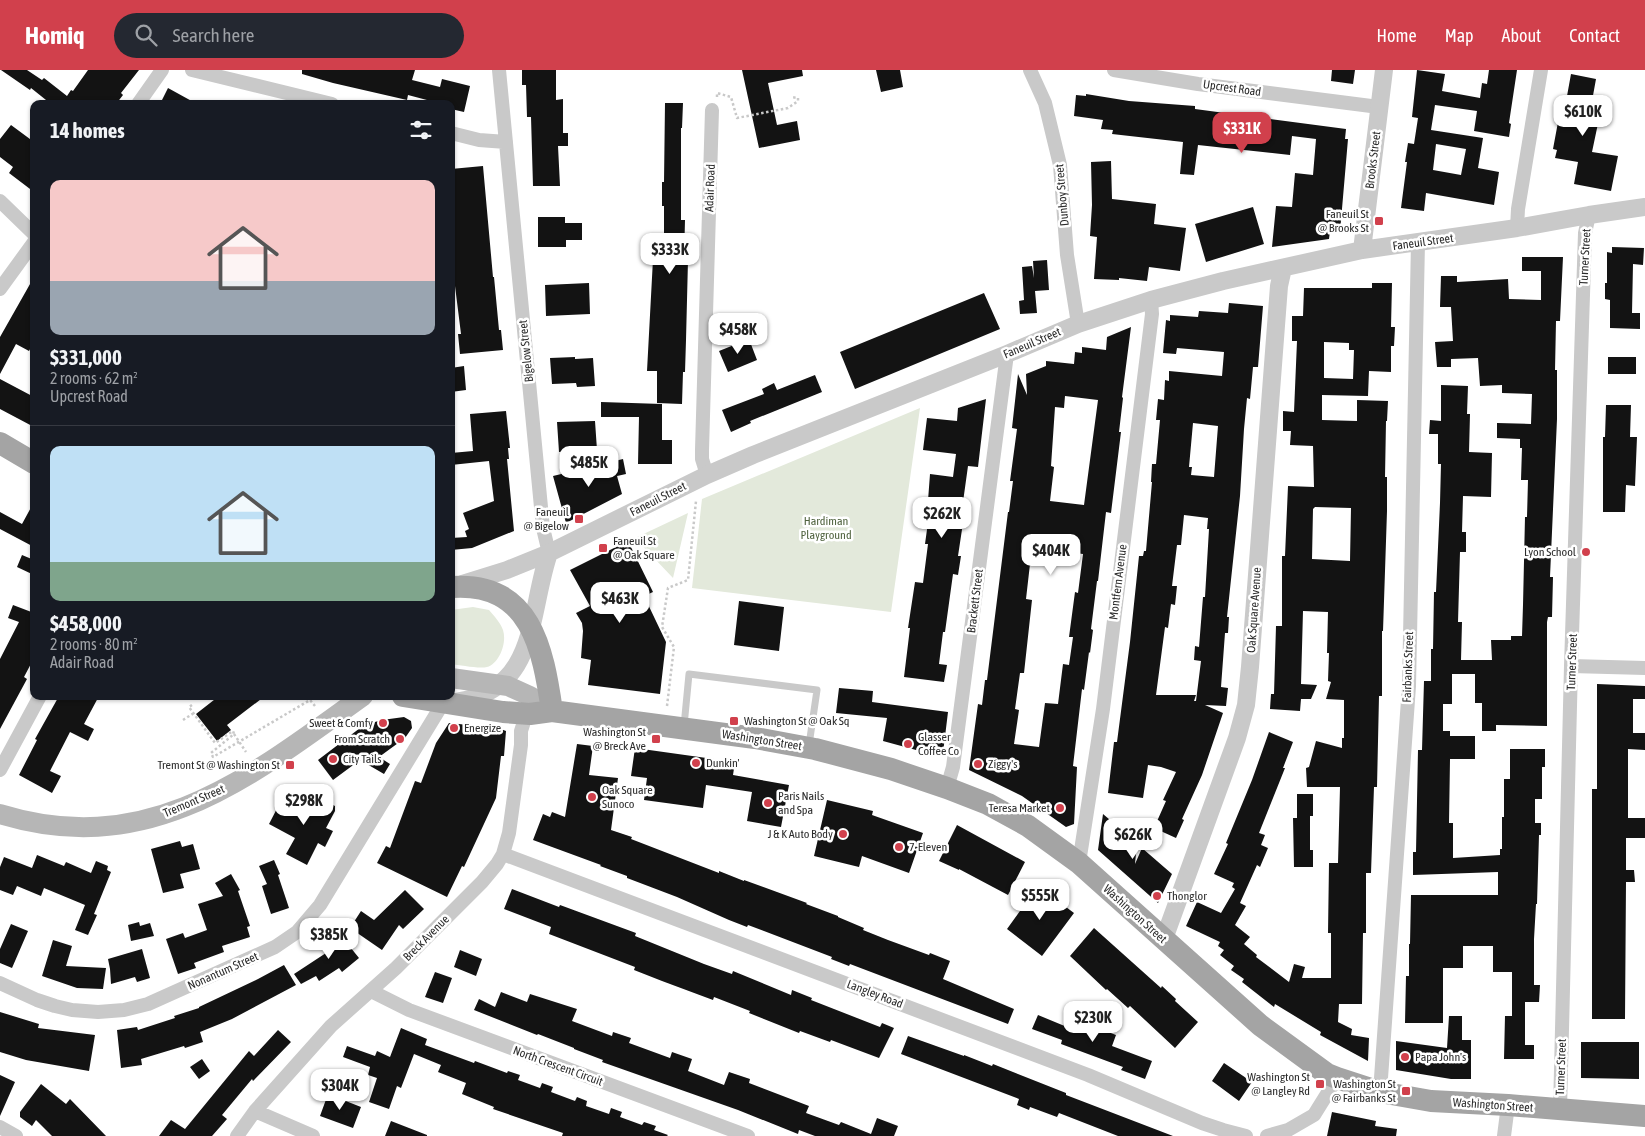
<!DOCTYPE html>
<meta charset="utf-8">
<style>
:root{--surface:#171b24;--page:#242831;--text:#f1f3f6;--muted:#9ea1a6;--line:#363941;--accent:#d1404c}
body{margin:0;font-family:"Asap Condensed",sans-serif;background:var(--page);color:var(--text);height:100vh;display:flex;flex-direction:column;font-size:19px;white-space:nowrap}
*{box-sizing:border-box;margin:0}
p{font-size:16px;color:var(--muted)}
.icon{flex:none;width:28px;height:28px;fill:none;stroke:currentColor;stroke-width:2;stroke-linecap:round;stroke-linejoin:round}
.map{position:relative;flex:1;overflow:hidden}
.details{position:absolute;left:30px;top:30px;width:425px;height:600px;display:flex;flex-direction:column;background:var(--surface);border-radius:10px;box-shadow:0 1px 4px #0004}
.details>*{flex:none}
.price{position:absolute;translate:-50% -42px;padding:0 11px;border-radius:10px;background:#fff;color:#222;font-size:16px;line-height:32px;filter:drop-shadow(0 1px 2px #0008)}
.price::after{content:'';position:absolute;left:50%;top:30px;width:15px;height:11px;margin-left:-8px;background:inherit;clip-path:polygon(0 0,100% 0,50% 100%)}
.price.current{background:var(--accent);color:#fff}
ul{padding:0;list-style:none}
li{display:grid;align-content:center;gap:10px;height:265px;padding:0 20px}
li+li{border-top:1px solid var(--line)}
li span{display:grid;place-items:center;height:155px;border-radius:10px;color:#555}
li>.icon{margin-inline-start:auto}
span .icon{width:90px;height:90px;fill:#fffc;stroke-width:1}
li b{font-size:21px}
h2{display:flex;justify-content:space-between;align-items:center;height:60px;padding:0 20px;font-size:21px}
header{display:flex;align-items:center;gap:30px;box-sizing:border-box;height:70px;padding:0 25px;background:var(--accent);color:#fff}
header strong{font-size:24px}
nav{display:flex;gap:28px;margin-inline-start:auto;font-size:18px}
.search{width:350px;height:45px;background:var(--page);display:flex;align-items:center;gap:12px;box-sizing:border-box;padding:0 18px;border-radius:28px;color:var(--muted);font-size:19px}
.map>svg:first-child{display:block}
</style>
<header>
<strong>Homiq</strong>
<div class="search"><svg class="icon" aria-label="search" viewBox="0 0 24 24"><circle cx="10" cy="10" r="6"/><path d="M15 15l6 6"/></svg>Search here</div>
<nav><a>Home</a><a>Map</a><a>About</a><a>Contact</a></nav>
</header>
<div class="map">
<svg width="1645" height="1066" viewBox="0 0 1645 1066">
<rect width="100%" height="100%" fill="#fff"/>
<path fill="#e3e9db" d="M920,338L891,542L692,518L702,429Z
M688,443L673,508L635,468Z
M473,537L489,540C494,546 500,552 503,560C507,572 500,593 487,597C479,599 460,595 451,594V540Z"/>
<path fill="#131313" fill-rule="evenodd" d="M1,0H27L42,10L44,8L67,26L71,20L73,21L88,0H139L121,23L123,25L116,34H51L31,18L30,20Z
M302,0H415L412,10L440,17L442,9L470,16L464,42L451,39V34H442L408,25L407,30L333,13L302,4Z
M522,0H556V30L563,29V63H568V76H558L560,116H533L531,47H527L526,15H522Z
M742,0H802L803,6L768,13L777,55L797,51L800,70L759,78Z
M876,0H900L903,17L881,22Z
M1332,0H1355L1353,14L1331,11Z
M1417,0L1445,4L1442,21L1480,28L1482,13L1487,14L1489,0H1517L1509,53L1511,54L1509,67L1474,61L1477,41L1435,35L1431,60L1483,68L1478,98L1499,102L1494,135L1426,123L1424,141L1401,138L1407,92H1405L1408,73L1414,74L1418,48L1412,47ZM1436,74L1466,79L1461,105L1433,100Z
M1571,4L1596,9L1590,42L1600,44L1592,82L1618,86L1611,121L1574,114L1578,92L1555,88L1557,80L1553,79L1561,36L1565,37Z
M168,18L197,34H160Z
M1086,24L1129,31L1195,36V39L1346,59L1345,69H1348L1340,162L1330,161L1329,169L1272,177L1276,136L1292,137L1295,103L1313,105L1316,69L1292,66L1290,85L1198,75L1194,105L1180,104L1183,72L1112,64L1113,60L1101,59L1103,50L1074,46L1076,25L1086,26Z
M665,33H683L682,58H681V150H685L684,190H688L686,270L685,302H683L682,334L657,333V301H647L653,189H664V136H662V112H664Z
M11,55L34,72V122L9,103L13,97L0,87V69Z
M1111,91L1112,129L1156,134L1154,154L1186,158L1180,201L1149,197L1147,211L1119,208V210L1094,209L1097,167L1090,166L1092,135L1091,92Z
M483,96L493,207H494L499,260H501L503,280L460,284L458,264H461L451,184L453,183L451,164V99Z
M1253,137L1264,174L1206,192L1195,154Z
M538,147H565V153H582V170H566V177H538Z
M1612,177L1644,178L1643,195L1633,194L1632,243H1640V259L1610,258V230L1605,229V213H1607V182L1612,183Z
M1522,187H1563L1560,251H1556L1555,300H1557V349L1550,507H1553L1552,547H1548L1547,552V656L1496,655V661H1482V633H1475V604H1452V634H1443V661H1450V666H1475V689H1450L1449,753H1453V788L1500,785V779H1502V747H1504V709H1510V679H1545V697H1542V729H1535V753H1541V765H1539L1537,834H1536L1534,869V915H1540L1539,932H1525V975H1534V989H1504L1505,946H1512V902H1493V876H1463V898H1443V953H1405L1406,906H1409V874H1410L1411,825H1498V802L1413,805V782H1416L1418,680H1422L1424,611H1431V579H1433L1434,522H1436L1440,433L1441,394H1438V364H1429L1430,350L1441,351V315L1468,316L1467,344H1470L1469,382L1492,383L1491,427L1463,426L1462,462H1466V482H1460L1458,552H1462L1461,590H1492L1491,570H1511V566H1522L1523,535L1525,447H1527L1528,410H1521L1522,378H1520V369L1497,368V353L1531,354L1532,324L1502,323V315L1480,316L1478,288L1451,289V297H1437L1435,272L1453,271L1451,237H1440L1441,206H1457V212L1508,209L1509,229L1541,230V201H1522Z
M1047,190L1049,220L1035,221L1037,243L1020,244L1019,231L1024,230L1022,197L1032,196L1034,208L1033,191Z
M34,207V272L29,281L16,274L0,304V267Z
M589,213L590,244L546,246L545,215Z
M1372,213H1392L1391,257H1395L1394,276H1391V302L1369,301L1368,326L1322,325V350L1357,351V330L1388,331L1387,351H1386L1385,407H1387V441L1383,561H1382V626H1379L1377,717H1374L1371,803H1366V863H1363L1362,934H1339L1338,952L1352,959L1351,965L1369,968L1368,991L1320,965L1321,962L1275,934L1274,937L1242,912L1244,909L1231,900L1234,896L1220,885L1224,880L1218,876L1220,872L1186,856L1197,832L1221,843L1235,819L1232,817L1234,813L1214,804L1228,774L1226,773L1252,710L1269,662L1293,672L1283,698H1285L1259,763L1265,765L1261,775L1268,778L1260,797L1257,795L1240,833L1246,836L1235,855L1250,867L1244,874L1257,885L1256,887L1289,912L1294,894L1305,897L1302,908H1331V863H1328L1329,793H1338L1340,717H1307L1306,698L1309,697L1316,671L1342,678V668H1344V630L1326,629L1331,612L1328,611L1329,583H1327L1328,542L1303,541L1301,614L1317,615L1311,629H1301L1300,641L1270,639L1271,624H1274L1276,556H1282V486H1285L1288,416L1314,417L1313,376L1290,375L1291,361H1283V341L1294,342L1297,271H1292V246H1303L1304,218H1372ZM1324,272L1349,273V280H1354L1353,309L1324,308ZM1315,437L1351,438L1350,491L1312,489L1313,439Z
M984,223L1000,259L855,319L840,282Z
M1229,233L1263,236L1258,297H1253L1250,329L1247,328L1244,359L1240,426L1227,547H1229L1228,563H1225L1221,617L1228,618L1226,636L1205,635L1223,643L1202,705L1182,749L1184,750L1176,768L1154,758L1166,731L1163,730L1176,702L1161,697L1148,695L1143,728L1108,723L1114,672H1117L1130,572L1139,486H1143L1144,481H1146L1152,412H1151L1152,394H1156L1160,350H1156L1158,329L1164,330L1165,310L1169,311V301L1222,306L1224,282L1177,278L1176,284L1163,283L1166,250L1170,251V245L1198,247L1199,241L1228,243ZM1193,353L1218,356L1214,407L1191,405L1192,397H1189ZM1184,445L1208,448L1207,459H1209L1205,527H1203L1199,577L1195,576L1194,590L1201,591L1196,631H1194L1196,625H1156L1165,557L1168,558L1171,534L1175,535L1177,516H1172L1177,475H1181Z
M1131,257L1122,327L1123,328L1119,362H1121L1111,443L1106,442L1098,511H1097L1091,559L1093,560L1090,583L1089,582L1084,620L1082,619L1073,696L1077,697L1074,754L1066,757L1022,726L969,700L978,634L982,635L985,610H987L1008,442H1009L1013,411H1010L1017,359L1012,358L1018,304L1027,325L1026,304L1046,296V291L1074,294L1075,282L1082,283V277L1106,280L1107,267ZM1065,326L1098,330L1084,435L1050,431L1054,397L1051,396L1055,337L1064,338ZM1036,478L1083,484L1078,523L1075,522L1069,567H1073L1069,595L1063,594L1058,634L1045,633L1039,677L1014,674L1019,640L1015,639L1020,603H1024L1032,530L1026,529L1030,494L1034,495Z
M749,269L757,290L728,302L719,281Z
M575,287V289L593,288L595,316L577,317L576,313L552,314L550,288Z
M1608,287H1636V304H1608Z
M464,296L466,320L451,322V298Z
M815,305L822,322L750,351L751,353L731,362L722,340L764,324L762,319L774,313L777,320Z
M0,309L34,327V357L0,339Z
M986,329L978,397L968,396L963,432L966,433L958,486H961L958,505L953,504L945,562H943L939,594L947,595L944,612L904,607L910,558H908L915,512L923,513L928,474H925L929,445L927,444L930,404L953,407L956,384L923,380L927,348L957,351L958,338Z
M601,332L662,334V370H672V394H638L639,347H601Z
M1606,335H1631L1630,367H1637L1635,416L1626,415L1625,442H1603V367H1605Z
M506,341L510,378H508L509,389H507L514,461L472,478L451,480V468L467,467L465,461L469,459L463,443L494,431L489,391L451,395V383L473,381L470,344Z
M595,351L597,380L559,382L557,352Z
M623,389L626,404L617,406L622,424L566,453L553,406Z
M34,432V477L0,459V442L22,454Z
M628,471L653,522L644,526L666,572L660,624L588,615L591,590L581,588L583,561L582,553L576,543L590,536L570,500Z
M22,485L34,490V505L17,497Z
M739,531L784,537L779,581L734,575Z
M13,535L34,543V588L24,607L27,609L0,659V589L19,552L8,548Z
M1597,614L1645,616V629H1633V663H1645V680L1628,679V748H1645V768H1626V800H1634L1635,812H1626L1625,949H1592V719H1597Z
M839,618L873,621L872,632L948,642L943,683L938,686L883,671L887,648L836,643Z
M59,626H99L84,654L94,659L88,671L70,662L50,701L61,706L52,723L19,705L37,670L35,669Z
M219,626H265L227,655L231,660L217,671L196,644Z
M404,647L411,651L412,658L405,668L379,687L390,694L384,704L360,690L333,710L318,690L364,655L382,650Z
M449,653L498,658L506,661L504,686H501L496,728L464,797L462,796L447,827L377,793L386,776L390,778L415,711L421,713L436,673Z
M577,674L593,676L589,705L618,708L611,760L632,767L631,769L719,803V801L744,811V810L807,833L806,834L838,846V847L864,858L863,860L888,870L929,885L930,883L950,891L943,909L1014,939L1008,954L850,894L849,896L831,889L832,887L748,855L747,857L729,850L677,827L627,808V806L600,796L601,795L533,770L543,744L550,747L552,742L565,747Z
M635,678L735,692L733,705L789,715L781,757L747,751L752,722L706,715L703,738L644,730L647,708L631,706Z
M1297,724H1313V746H1310V780H1313V797H1294L1293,748H1297Z
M284,725L312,740L317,729H322L335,736V741L326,758L333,761L325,777L318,773L307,795L286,784L295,768L269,754Z
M827,730L873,741L872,745L923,763L909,803L862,786L859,797L814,786Z
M1103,744L1137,773L1135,794L1142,778L1172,804L1158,833L1098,780Z
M957,755L1025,792L1008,825L959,799V800L939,791Z
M180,771L182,777L193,774L200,799L180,804L184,818L163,823L151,779Z
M37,785L64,796L66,792L91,803L96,791L108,796L107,800L111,802L94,844L97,845L88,865L75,860L85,835L44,818L41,826L17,816L13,825L0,820V797L4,787L32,798Z
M274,790L280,804L278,805L289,838L271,844L262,816L267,814L259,796Z
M231,804L240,820L238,821L250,856L247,857L250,867L222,876L224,882L194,893L196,898L178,904L166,869L183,863L185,868L207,860L198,834L223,826L215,813Z
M1038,816L1074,843L1042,886L1007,859Z
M512,819L559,837L560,835L636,863L635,866L704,894L732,904L733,901L791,925L792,920L812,928L811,930L880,957L882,953L894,958L879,988L831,970L830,972L800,961L799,963L749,943L750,941L714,927L713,930L662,911L634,900L635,897L549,864L551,857L504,839Z
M405,820L424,839L403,859L399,855L382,880L350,858L361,841L374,850Z
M139,852L140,856L150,853L154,866L131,871L128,855Z
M11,854L28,861L12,898L0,893V879Z
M1094,858L1161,918L1162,916L1176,929L1175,931L1198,952L1175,978L1130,936L1128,938L1107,919L1106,920L1070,886Z
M338,862L359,888L342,902L339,898L319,911L316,906L301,914L294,904L326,883L321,876Z
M53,870L72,876L66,896L106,898L103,919L77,918L42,906Z
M142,879L150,908L137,912L135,907L111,914L110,899L108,889Z
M460,880L482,889L476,906L454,897Z
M284,895L296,915L232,949L200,962L203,972L185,978L184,976L141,989L142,995L121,998L117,960L137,957L138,960L175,948L174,946L199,938V937L258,909Z
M435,902L452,908L443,933L425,927Z
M501,922L527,932L530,924L577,939L572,951L612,966L613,962L631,968L629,973L670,988L672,982L692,989L688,1001L724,1015L729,1002L750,1009L749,1013L809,1036L806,1043L839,1055L841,1052L871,1064L877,1048L898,1056L894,1066H815L799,1060L798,1064L738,1040L602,992L603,990L574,979V978L538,964L537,965L474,940L479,929L495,937Z
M0,942L39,954L38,958L95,965L89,1001L26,990L0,982Z
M1072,943L1092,951L1090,955L1116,965L1112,976L1152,991L1145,1009L1121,1000L1123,997L1061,974L1062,970L1032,959L1038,945L1067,957Z
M1449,946H1462V970H1471V1009H1451L1396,1000V971L1447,978Z
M401,958L427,969L425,975L474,993L475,991L507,1003L508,1001L520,1005L518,1010L540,1018L542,1013L553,1017L551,1022L575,1031L577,1027L587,1031L586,1036L609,1044L611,1038L622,1042L620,1047L642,1055L644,1052L656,1056L654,1060L668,1065L667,1066H562L563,1063L493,1039L494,1037L462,1024L466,1013L438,1002L441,995L414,984L401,1018L397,1016L389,1039L369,1032L377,1008L368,1005L370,997L343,987L347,976L375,986L377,981L390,987Z
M278,960L291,972L253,1011L252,1009L222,1045L227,1049L212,1066H159L171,1050L185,1059L249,981L254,986Z
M908,966L964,986V985L992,996L993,994L1066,1023V1025L1173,1066H1118L1059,1043L1057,1047L1030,1037L1029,1040L1017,1035L1019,1029L901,984Z
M1581,972H1639V1009L1581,1008Z
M202,989L210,1001L199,1009L190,997Z
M1224,993L1252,1012L1239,1031L1212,1011Z
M0,1005L15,1012L0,1046Z
M41,1014L66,1034L70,1029L106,1066H52L36,1050L32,1056L20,1047V1042Z
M328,1024L361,1037L353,1058L320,1046Z
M1332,1042L1376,1051L1375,1056L1397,1059L1396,1066H1327Z
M391,1051L427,1065V1066H385Z"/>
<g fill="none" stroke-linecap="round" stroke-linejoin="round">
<path stroke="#c9c9c9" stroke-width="2.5" stroke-dasharray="2.5 2.5" stroke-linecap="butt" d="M717,27V23L731,27L737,48L788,38L798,31V28L791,27
M192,635L189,637L215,673L233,661L234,664L211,683L213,687L310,630L315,636
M667,636L674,577L662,557L668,518L688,510L696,431
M183,650L194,643
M234,664L246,682"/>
<path stroke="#c9c9c9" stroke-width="7" d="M684,656L689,604L817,620L809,675"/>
<path stroke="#c9c9c9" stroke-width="14" d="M192,0L332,34
M499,0L543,458L549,483
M1030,0L1045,33L1060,95L1067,185L1078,254
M1114,0L1198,14L1379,37
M138,34L162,0
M451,63L479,70L506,72
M0,131L34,164
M1517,158L1518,139L1541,0
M0,219L34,172
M707,405L702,389V380L712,40
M1571,596L1645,598
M0,700L40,626
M947,718L953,697L1007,284
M503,784L1088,1005L1202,1053L1223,1060L1246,1066
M1079,793L1103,639L1152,244L1151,230
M0,913L37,930L55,936L72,940L98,942L124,940L148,934L275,877L297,862L320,835L443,633
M371,921L409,940L748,1066
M1380,1022L1409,616L1418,172
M1560,1040L1571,596L1585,163L1589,145
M255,1041L313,1066
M0,1057L16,1066
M237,1066L255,1041L331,956L396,898L482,812L497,794L503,784L509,763L521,675V661L528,639
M1267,1066L1288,1060L1314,1045L1337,1008
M1504,1066L1508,1035"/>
<path stroke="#c9c9c9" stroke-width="18" d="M1362,180L1384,0
M462,514L507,500L549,483L707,405L753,385L1007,284L1078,254L1151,230L1223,211L1362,180L1517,158L1589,145L1645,137
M456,632C539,619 528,544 549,483
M1164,869L1237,668L1246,635L1250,597L1279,216L1283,198"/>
<path stroke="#b6b6b6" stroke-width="20" d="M451,608L508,616L530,626L552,641
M0,744C149,790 250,707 363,626"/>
<path stroke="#a4a4a4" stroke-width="22" d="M0,373L34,393
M451,517C531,511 543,579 552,641
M403,626L503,642L530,644L552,641L755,668L815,679L891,699L947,718L988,734L1028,756L1079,793L1260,955L1327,1004L1337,1008L1380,1022L1431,1031L1508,1035L1645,1046"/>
</g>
<g fill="#d1404c" stroke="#fff" stroke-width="2">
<rect x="1374" y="146" width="10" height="10" rx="2.5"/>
<rect x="574" y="444" width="10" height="10" rx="2.5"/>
<rect x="598" y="473" width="10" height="10" rx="2.5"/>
<circle cx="1586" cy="482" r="5"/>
<rect x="729" y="646" width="10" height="10" rx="2.5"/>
<circle cx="383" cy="653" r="5"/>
<circle cx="454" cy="658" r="5"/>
<circle cx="400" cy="669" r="5"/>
<rect x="651" y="664" width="10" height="10" rx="2.5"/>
<circle cx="908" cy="674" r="5"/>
<circle cx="333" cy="689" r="5"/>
<circle cx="696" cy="693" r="5"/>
<circle cx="978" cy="694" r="5"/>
<rect x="285" y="690" width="10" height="10" rx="2.5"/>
<circle cx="592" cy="727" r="5"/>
<circle cx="768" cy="733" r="5"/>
<circle cx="1060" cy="738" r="5"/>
<circle cx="843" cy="764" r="5"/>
<circle cx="899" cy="777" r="5"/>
<circle cx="1157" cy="826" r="5"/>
<circle cx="1405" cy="987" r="5"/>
<rect x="1315" y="1009" width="10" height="10" rx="2.5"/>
<rect x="1401" y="1016" width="10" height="10" rx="2.5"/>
</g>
<g text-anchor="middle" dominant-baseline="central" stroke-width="5" stroke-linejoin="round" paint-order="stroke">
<g font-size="12" fill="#2c2c2c" stroke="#fff">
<text transform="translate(1232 18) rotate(8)">Upcrest Road</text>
<text transform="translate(1373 90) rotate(-83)">Brooks Street</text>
<text transform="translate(710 118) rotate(-88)">Adair Road</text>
<text transform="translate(1062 125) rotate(-95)">Dunboy Street</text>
<text transform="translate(1423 172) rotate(-8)">Faneuil Street</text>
<text transform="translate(1585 187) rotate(-87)">Turner Street</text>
<text transform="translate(1032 273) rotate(-23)">Faneuil Street</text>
<text transform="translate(526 281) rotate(-96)">Bigelow Street</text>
<text transform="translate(658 429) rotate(-27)">Faneuil Street</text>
<text transform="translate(1118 512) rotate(-83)">Montfern Avenue</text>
<text transform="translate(975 531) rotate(-83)">Brackett Street</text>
<text transform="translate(1254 540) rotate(-86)">Oak Square Avenue</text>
<text transform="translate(1572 592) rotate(-88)">Turner Street</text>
<text transform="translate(1408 597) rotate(-88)">Fairbanks Street</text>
<text transform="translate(762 670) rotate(9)">Washington Street</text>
<text transform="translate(194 731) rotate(-23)">Tremont Street</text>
<text transform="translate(1135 844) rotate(42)">Washington Street</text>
<text transform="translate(426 868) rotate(-45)">Breck Avenue</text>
<text transform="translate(223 901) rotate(-24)">Nonantum Street</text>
<text transform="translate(875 924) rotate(21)">Langley Road</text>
<text transform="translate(558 996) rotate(20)">North Crescent Circuit</text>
<text transform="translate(1561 997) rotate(-88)">Turner Street</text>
<text transform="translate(1493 1035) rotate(4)">Washington Street</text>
</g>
<g font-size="12" fill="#2c2c2c" stroke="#fff" text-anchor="start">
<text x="1369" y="144" text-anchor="end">Faneuil St<tspan x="1369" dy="14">@ Brooks St</tspan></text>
<text x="569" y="442" text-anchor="end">Faneuil<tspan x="569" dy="14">@ Bigelow</tspan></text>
<text x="613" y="471">Faneuil St<tspan x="613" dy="14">@ Oak Square</tspan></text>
<text x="1576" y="482" text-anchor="end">Lyon School</text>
<text x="744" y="651">Washington St @ Oak Sq</text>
<text x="373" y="653" text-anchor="end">Sweet &amp; Comfy</text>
<text x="464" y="658">Energize</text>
<text x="646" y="662" text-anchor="end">Washington St<tspan x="646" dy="14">@ Breck Ave</tspan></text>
<text x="918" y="667">Glasser<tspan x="918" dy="14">Coffee Co</tspan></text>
<text x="390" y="669" text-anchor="end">From Scratch</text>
<text x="343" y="689">City Tails</text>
<text x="706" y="693">Dunkin'</text>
<text x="988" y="694">Ziggy's</text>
<text x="280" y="695" text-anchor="end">Tremont St @ Washington St</text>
<text x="602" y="720">Oak Square<tspan x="602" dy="14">Sunoco</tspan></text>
<text x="778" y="726">Paris Nails<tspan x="778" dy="14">and Spa</tspan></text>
<text x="1050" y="738" text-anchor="end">Teresa Market</text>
<text x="833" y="764" text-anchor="end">J &amp; K Auto Body</text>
<text x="909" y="777">7-Eleven</text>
<text x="1167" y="826">Thonglor</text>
<text x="1415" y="987">Papa John's</text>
<text x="1310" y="1007" text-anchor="end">Washington St<tspan x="1310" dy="14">@ Langley Rd</tspan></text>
<text x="1396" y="1014" text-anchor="end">Washington St<tspan x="1396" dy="14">@ Fairbanks St</tspan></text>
</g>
<g font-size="12" fill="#50633f" stroke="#fff">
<text x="826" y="451">Hardiman<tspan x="826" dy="14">Playground</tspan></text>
</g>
</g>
</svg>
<b class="price" style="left:1583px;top:67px">$610K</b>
<b class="price current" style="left:1242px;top:84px">$331K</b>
<b class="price" style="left:670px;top:205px">$333K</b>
<b class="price" style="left:738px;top:285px">$458K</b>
<b class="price" style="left:589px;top:418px">$485K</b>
<b class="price" style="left:942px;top:469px">$262K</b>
<b class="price" style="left:1051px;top:506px">$404K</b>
<b class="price" style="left:620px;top:554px">$463K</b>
<b class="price" style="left:304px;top:756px">$298K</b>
<b class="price" style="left:1133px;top:790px">$626K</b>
<b class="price" style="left:1040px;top:851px">$555K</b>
<b class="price" style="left:329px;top:890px">$385K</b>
<b class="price" style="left:1093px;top:973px">$230K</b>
<b class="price" style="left:340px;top:1041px">$304K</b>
<section class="details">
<h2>14 homes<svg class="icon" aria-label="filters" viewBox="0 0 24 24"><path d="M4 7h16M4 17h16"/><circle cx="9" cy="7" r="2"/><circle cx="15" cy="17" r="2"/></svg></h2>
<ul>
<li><span style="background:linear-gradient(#f6c9c9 65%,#9aa5b1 0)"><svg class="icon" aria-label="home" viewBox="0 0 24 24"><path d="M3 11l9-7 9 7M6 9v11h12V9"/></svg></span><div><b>$331,000</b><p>2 rooms · 62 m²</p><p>Upcrest Road</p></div></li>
<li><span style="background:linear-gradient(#bfe0f5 75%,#7fa58c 0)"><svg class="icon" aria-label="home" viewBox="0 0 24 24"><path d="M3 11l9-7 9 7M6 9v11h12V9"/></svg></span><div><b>$458,000</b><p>2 rooms · 80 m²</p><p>Adair Road</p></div></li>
</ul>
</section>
</div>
